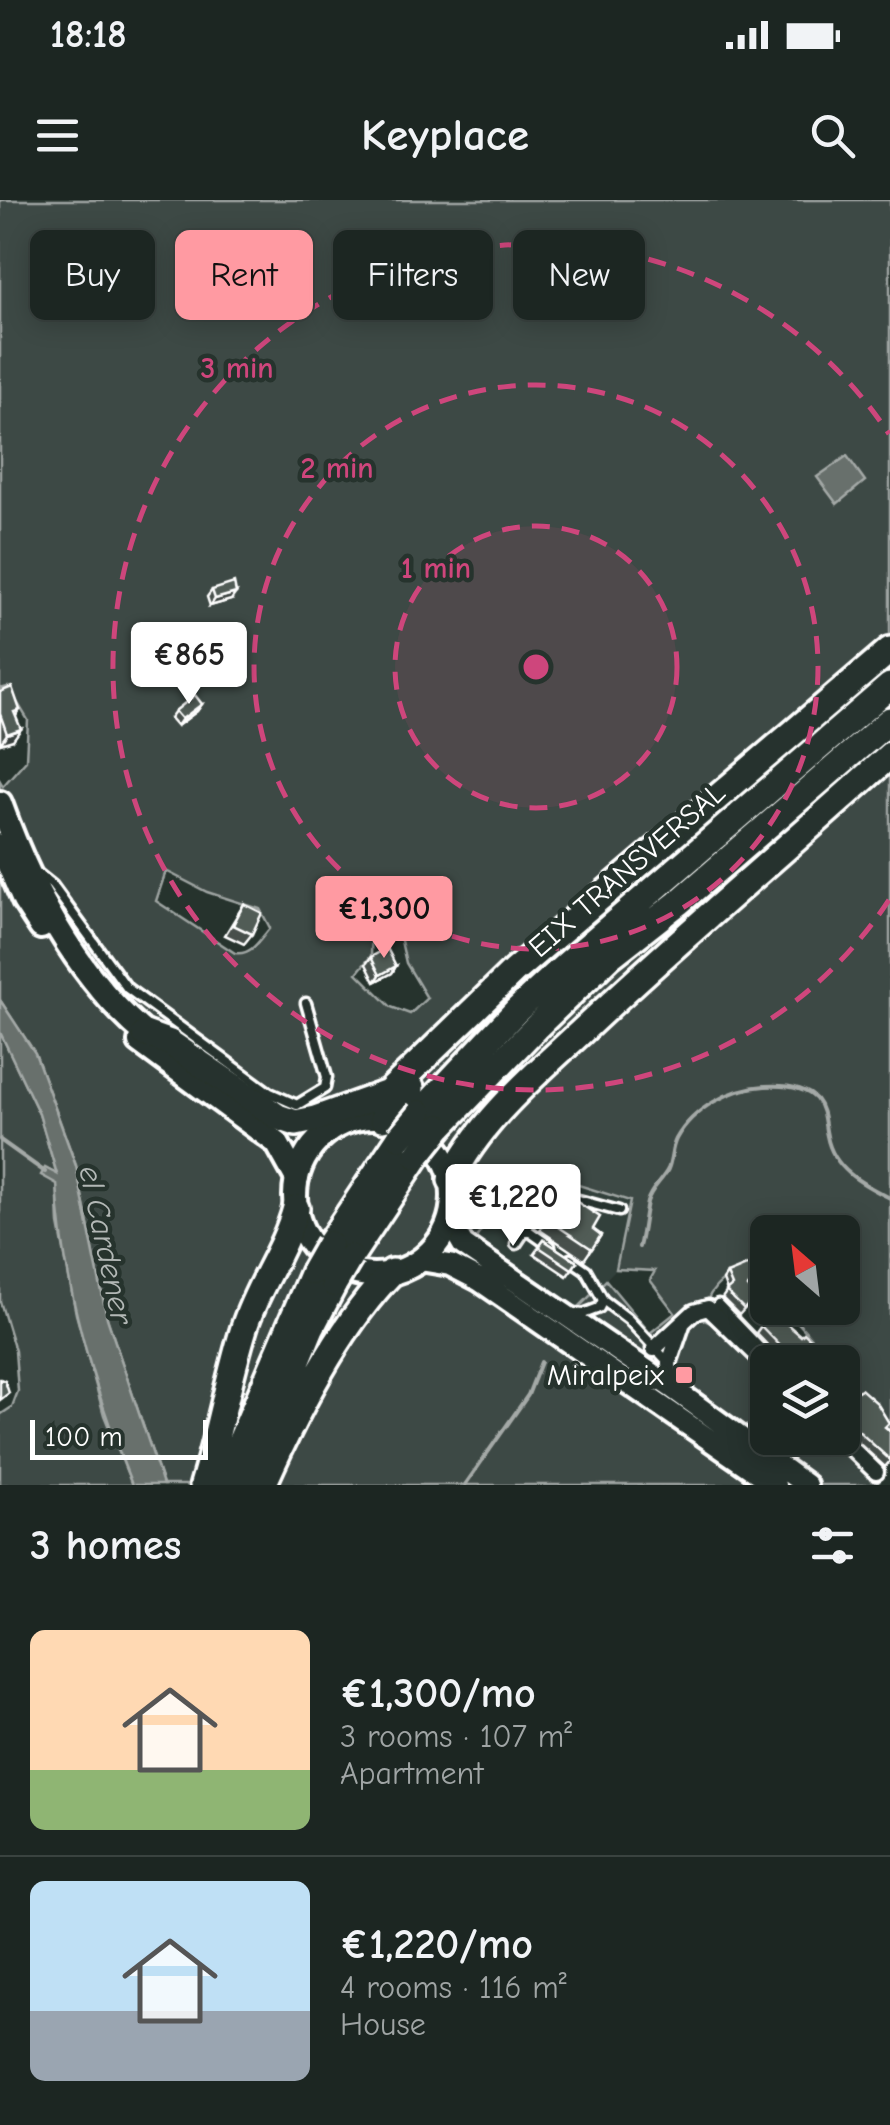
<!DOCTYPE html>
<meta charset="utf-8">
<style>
:root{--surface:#1c2622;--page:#29322f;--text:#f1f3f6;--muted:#a0a5a5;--line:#3a4340;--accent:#ff9aa2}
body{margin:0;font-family:"Comic Neue",sans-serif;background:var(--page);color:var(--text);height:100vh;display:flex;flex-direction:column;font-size:38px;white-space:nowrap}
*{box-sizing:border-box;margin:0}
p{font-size:32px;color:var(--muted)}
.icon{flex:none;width:55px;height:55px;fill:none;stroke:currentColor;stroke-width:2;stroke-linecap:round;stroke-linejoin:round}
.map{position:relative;height:1285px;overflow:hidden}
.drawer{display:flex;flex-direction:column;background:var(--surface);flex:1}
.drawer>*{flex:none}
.top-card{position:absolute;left:30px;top:30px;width:830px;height:90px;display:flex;gap:20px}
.needle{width:65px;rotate:332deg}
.controls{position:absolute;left:750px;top:1015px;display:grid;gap:20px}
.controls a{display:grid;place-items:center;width:110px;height:110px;border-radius:15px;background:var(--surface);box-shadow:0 5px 25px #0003,0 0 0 2px var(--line);font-size:50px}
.scale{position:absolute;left:30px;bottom:25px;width:178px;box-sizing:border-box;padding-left:10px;border:5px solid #fff;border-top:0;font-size:28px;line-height:35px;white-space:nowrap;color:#fff;-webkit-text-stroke:8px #26332d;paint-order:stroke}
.price{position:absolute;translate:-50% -85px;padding:0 22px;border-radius:10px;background:#fff;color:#222;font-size:32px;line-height:65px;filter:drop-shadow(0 2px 5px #0008)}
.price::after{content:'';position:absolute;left:50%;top:60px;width:30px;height:22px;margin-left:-15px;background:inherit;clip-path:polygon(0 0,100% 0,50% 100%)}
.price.selected{background:var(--accent);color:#111}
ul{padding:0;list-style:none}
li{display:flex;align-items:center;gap:30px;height:250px;padding:0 30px}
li+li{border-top:2px solid var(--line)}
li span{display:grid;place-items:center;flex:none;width:280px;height:200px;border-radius:15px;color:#555}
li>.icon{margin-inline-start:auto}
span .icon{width:120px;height:120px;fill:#fffc;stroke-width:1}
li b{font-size:42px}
h2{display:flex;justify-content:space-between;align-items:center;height:120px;padding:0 30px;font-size:42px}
.tag{padding:0 35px;border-radius:15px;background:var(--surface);box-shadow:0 5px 25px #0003,0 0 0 2px var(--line);font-size:35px;line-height:90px}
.tag.selected{background:var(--accent);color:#111}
.status{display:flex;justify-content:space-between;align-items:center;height:70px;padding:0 50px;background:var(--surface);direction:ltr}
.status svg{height:28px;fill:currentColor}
header{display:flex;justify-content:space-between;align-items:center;height:130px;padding:0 30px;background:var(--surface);font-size:45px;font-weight:600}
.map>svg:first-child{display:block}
</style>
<div class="status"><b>18:18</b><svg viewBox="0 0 49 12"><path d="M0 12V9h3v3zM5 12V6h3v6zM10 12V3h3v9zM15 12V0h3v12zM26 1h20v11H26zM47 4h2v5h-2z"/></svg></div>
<header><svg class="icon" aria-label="menu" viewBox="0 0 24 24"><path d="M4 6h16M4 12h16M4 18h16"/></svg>Keyplace<svg class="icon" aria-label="search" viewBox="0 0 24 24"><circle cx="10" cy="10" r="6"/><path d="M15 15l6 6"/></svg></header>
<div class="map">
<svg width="890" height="1285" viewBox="0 0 890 1285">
<rect width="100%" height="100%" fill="#26332d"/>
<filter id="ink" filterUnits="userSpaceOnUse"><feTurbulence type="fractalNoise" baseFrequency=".01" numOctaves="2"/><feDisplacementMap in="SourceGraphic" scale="20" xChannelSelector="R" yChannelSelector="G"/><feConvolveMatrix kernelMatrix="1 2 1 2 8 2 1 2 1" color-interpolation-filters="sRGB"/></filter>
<g filter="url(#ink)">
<path fill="#333f3a" d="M524,968L630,1001L616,1069L575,1111L475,1037Z"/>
<path fill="#3e4944" stroke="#9ea4a2" stroke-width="2.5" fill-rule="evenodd" d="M0,0H890V1234L843,1176L842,1162H833L785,1108H842V1032H768L767,1088L746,1065C721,1080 706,1090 702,1119L711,1123L767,1176L768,1238H830L880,1285H163L107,1118L76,965L35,853L0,800V581L3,586L26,560L28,520L8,487L0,489ZM166,671L207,692L260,709L270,728C260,739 252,756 235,753L156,701ZM395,714L406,763L427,798L410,814L391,807L357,773L371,756L372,725ZM524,968L630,1001L616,1069L655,1071L650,1080L675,1113L650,1133L606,1080L575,1111L476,1038Z
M0,832L39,914L57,975L59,1024L76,1114L104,1215L132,1285H0V1215L12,1207L18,1191L15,1151L0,1101Z"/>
<path fill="#67706c" stroke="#a4a9a7" stroke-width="2.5" d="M847,256L865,281L837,304L817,277Z
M0,800L35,853L76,966L107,1118L163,1285H132C94,1188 63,1089 57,984L41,975L45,968L57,974L39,914L0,832Z"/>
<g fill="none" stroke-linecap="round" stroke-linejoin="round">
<path stroke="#a4a9a7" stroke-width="4" d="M0,940L45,972
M639,1047C643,1032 644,1017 647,1002C651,988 662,981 668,969C672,960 671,949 676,939C693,908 731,888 765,886C782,885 804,886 816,899C825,910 824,923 827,936C833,969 862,984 890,998
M465,1285L528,1195L541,1162"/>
<g stroke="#fff" stroke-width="15">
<path id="lane" d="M37,673L52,685L127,788L270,893L297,905L325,888L327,877L306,803
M523,985L619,1011
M526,1029L550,1046
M516,1044L551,992
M570,1059L586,1070L603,1100L628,1119L669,1163
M718,1104L764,1152L768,1162
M574,1113L583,1114L599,1108L603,1100"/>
</g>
<g stroke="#fff" stroke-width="21">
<path id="street" d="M654,1149L694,1112L708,1108L768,1166
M671,1187L669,1163L683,1122
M841,1238L876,1272"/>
</g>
<g stroke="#fff" stroke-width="28">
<path id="secondary" d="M449,1021L463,1045L671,1187L806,1285
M420,1060L450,1065L479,1080L775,1285"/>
</g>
<g stroke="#fff" stroke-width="30">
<path id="primary" d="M0,603C32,692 81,786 158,844
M0,645L24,701L41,727
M140,842L277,943L297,979
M295 996a79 79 0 1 1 158 0a79 79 0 1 1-158 0Z"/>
</g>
<g stroke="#fff" stroke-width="32">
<path id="highway" d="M145,834L170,843L278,917L296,923L315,919L388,893L514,771L890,450
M420,913L516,811L567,764L890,486
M383,918L411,888
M440,927L535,828L609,757L678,703L890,520
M451,980C479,921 535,875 582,831C682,736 788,648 890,555
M329,1044L400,937
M350,1057L417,956
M203,1285C219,1233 228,1180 244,1128C257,1086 285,1050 296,1008
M222,1285L313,1072
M246,1285L311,1128L334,1084
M263,1285C294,1215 338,1127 392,1072"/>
</g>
<use href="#lane" stroke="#26332d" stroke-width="8"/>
<use href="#street" stroke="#26332d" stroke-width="14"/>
<use href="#secondary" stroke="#26332d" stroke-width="20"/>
<use href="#primary" stroke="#26332d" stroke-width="22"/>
<use href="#highway" stroke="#26332d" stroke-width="25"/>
<g stroke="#fff" stroke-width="32" stroke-linecap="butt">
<path id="highway-bridge" d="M400,937L420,913
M417,956L440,927
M313,1072L329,1044
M334,1084L350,1057"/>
</g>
<use href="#highway-bridge" stroke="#26332d" stroke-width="25"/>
</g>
<path fill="#464f4b" stroke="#fff" stroke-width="2.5" d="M212,390L231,400L210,406L207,397Z
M0,492L20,510L16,516L13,540L0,544Z
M202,504L197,511L177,526L170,518L175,511Z
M244,704L252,734L244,744L225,735Z
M371,757L396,766L392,773L375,782L366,764Z
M525,991L536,998L519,1023L508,1016Z
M558,1004L601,1035L584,1060L540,1030Z
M544,1040L577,1062L567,1076L534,1054Z
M727,1074L757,1080L749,1088L756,1096L739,1115L722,1098L727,1091L723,1080Z
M761,1126L801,1136L838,1162H784L756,1133Z
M842,1182L885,1227L890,1261L885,1267L842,1228Z"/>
<path fill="#39403d" stroke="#fff" stroke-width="2.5" d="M236,393L231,400L210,406L215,399Z
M202,504L197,511L177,526L182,519Z
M21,529L13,540L0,544L7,534Z
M396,766L392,773L375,782L380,775Z"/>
<path fill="#515c57" stroke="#fff" stroke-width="2.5" d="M265,51L269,60L260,63L257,54Z
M234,383L236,393L215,399L212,390Z
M12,487L20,510L14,512L21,529L7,534L0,514V492Z
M195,495L202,504L182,519L175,511Z
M244,704L262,713L252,734L233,725Z
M387,748L396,766L380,775L371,757Z
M525,991L536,998L524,1016L513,1009Z
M571,998L600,1017L593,1029L601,1035L592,1049L547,1019L558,1004L564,1008Z
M544,1040L577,1062L572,1069L539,1047Z
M751,1064L761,1074L748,1087L756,1096L744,1109L726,1091L732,1086L727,1074Z
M774,1113L801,1136L804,1133L830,1158L832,1156L838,1162H796L761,1126Z
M0,1179L5,1181L9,1193L0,1200Z
M842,1182L850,1189L853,1186L858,1191L861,1189L877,1203L889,1223L885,1227L890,1231V1260L842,1216Z"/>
</g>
<circle cx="536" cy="467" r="141" fill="#ce467c" fill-opacity=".12"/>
<g fill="none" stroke="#ce467c" stroke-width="5" stroke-dasharray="18 12">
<circle cx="536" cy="467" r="141"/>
<circle cx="536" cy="467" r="282"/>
<path d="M889 700A423 423 0 1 1 889 234"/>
</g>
<rect fill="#ff9aa2" stroke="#26332d" stroke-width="4" x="674" y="1165" width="20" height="20" rx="5"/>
<g text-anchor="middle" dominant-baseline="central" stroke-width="9" stroke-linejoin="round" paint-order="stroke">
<g font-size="30" fill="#fff" stroke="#26332d">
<text transform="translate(627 670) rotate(-41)">EIX TRANSVERSAL</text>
</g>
<g font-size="30" fill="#fff" stroke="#26332d" text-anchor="end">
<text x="664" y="1175">Miralpeix</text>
</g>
<g font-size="32" font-style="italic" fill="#b3b8b6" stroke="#26332d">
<text transform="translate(106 1045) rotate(78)">el Cardener</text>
</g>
</g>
<circle cx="536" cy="467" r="15" fill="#ce467c" stroke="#26332d" stroke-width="5"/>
<g font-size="30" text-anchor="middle" font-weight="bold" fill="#ce467c" stroke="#26332d" stroke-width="9" stroke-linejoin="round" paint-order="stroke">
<text x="237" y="178">3 min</text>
<text x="337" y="278">2 min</text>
<text x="436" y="378">1 min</text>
</g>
</svg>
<div class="controls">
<a><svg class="needle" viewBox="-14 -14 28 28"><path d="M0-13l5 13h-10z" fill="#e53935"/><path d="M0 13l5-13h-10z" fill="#a0a5a5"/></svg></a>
<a><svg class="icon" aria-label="layers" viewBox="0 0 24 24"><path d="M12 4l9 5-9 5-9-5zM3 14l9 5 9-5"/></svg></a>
</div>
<div class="scale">100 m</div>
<b class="price" style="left:189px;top:507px">€865</b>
<b class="price selected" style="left:384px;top:761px">€1,300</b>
<b class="price" style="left:513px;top:1049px">€1,220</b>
<div class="top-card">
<a class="tag">Buy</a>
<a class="tag selected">Rent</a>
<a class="tag">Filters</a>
<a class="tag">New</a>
</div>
</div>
<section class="drawer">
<h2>3 homes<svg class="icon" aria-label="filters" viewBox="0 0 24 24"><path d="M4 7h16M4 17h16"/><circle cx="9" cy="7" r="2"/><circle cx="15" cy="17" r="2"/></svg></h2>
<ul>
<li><span style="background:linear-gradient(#ffd9b3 70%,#8fb573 0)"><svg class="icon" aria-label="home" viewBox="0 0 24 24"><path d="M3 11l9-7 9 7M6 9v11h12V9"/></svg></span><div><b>€1,300/mo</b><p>3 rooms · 107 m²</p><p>Apartment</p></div></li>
<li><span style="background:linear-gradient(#bfe0f5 65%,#9aa5b1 0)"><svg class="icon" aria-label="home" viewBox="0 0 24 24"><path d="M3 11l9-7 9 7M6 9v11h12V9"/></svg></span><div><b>€1,220/mo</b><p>4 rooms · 116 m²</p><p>House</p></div></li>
</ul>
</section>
